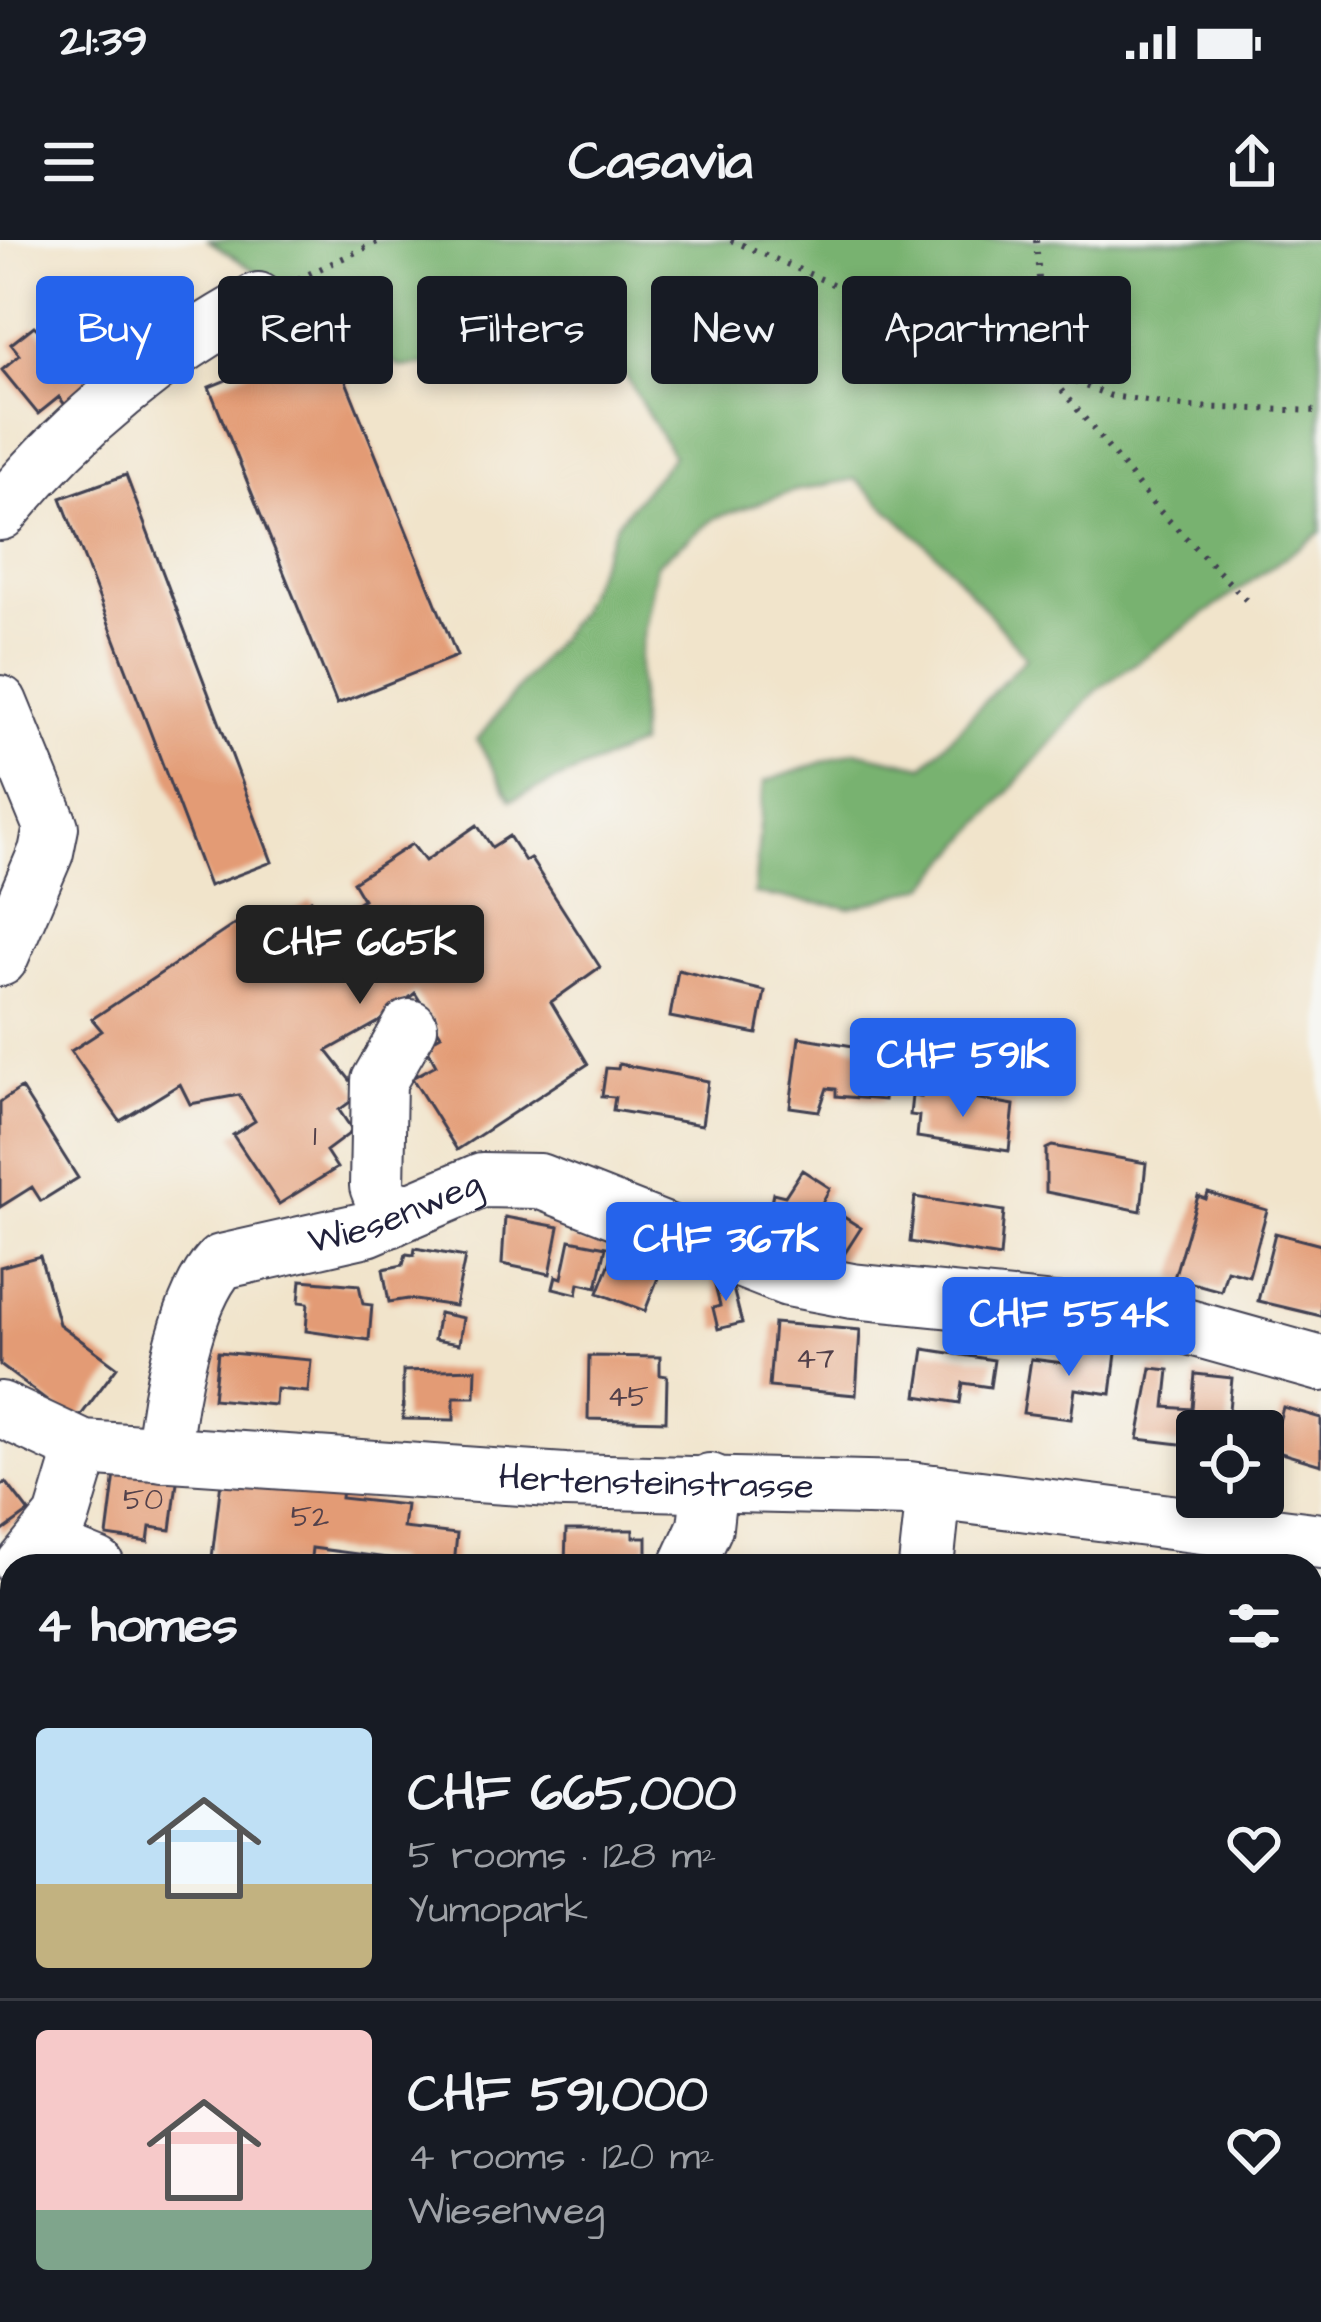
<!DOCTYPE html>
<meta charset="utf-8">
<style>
:root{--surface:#171b24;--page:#20242c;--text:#f1f3f6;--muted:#9ea1a6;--line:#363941;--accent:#2563eb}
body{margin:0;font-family:"Architects Daughter",sans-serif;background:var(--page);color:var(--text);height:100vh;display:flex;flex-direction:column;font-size:45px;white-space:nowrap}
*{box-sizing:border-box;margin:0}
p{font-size:39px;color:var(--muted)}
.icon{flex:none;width:66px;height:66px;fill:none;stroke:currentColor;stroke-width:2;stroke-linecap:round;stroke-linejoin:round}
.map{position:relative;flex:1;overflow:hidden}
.details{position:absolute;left:0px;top:1314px;width:1323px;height:768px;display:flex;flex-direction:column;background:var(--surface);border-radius:36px 36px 0 0;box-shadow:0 6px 18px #0003}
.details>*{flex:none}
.banner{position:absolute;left:36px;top:36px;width:1251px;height:108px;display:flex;gap:24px}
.buttons{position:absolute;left:1176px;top:1170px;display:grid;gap:24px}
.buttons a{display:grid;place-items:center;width:108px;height:108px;border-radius:12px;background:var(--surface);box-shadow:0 6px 18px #0003;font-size:60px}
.price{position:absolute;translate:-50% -102px;padding:0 27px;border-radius:12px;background:var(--accent);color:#fff;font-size:39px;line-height:78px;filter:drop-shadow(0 3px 6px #0008)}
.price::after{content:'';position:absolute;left:50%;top:72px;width:36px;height:27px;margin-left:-18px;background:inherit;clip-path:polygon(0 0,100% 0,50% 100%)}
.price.active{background:#222;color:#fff}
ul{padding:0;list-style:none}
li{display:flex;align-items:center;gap:36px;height:300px;padding:0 36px}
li+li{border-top:3px solid var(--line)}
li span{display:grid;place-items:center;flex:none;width:336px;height:240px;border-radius:12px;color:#555}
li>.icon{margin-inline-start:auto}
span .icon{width:144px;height:144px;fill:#fffc;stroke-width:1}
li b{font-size:51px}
h2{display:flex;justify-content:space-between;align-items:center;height:144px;padding:0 36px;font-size:51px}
.pill{padding:0 42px;border-radius:12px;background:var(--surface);box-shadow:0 6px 18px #0003;font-size:42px;line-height:108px}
.pill.active{background:var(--accent);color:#fff}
.status{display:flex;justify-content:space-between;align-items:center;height:84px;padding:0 60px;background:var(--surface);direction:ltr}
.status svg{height:33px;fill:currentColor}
header{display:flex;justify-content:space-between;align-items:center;height:156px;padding:0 36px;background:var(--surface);font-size:54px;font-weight:700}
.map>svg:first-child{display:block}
</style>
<div class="status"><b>21:39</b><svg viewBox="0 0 49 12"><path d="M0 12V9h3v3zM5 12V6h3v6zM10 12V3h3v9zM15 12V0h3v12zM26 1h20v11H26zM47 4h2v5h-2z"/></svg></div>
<header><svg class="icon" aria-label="menu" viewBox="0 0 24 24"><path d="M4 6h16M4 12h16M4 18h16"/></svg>Casavia<svg class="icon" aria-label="share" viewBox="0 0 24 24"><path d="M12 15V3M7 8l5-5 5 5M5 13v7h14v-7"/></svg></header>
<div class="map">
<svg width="1321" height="2082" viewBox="0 0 1321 2082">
<rect width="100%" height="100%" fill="#f6f6f2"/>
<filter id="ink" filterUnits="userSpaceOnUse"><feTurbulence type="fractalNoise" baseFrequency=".00833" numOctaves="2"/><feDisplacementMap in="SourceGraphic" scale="24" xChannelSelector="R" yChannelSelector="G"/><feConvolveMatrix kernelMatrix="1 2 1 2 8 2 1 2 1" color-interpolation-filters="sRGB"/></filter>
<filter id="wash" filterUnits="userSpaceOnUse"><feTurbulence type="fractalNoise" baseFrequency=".004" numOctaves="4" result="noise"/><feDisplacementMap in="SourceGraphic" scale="48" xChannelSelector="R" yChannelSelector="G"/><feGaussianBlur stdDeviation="2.7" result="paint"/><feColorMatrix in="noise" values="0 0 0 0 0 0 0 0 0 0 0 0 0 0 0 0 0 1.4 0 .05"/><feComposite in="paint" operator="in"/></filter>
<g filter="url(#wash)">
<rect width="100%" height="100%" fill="#f1e4cb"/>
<path fill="#78b270" stroke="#4d6a56" stroke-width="3" d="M208,0H1321V292L1097,450L927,646L851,668L754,654L764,542L855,511L924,526L1026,417L941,318L855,239L794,251L715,278L656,324L639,419V505L511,560L477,500L577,374L616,284L673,216L609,108L400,127Z
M0,1740L12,1746V2035L0,2032Z
M1321,1946V2082H1181L1161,2070H1311V1949Z
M122,2070H720L743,2082H128Z"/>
<g id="blocks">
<path fill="#e39b75" d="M34,86L68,119L76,113L98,140L66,166L59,157L38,174L2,130L20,115L11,104Z
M313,105L325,136L341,129L457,416L337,464L209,147Z
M126,235L272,622L209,646L61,258Z
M477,585L492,607L509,596L525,621L530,618L600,727L551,762L588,824L457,910L412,838L436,825L425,804L441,795L415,753L382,780L327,811L361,854L339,870L353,891L326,911L337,928L279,964L233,895L255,881L239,855L190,864L180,844L120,881L71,811L102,791L92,779L250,674L261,692L311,660L327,682L363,659L353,642L412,604L425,621Z
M678,730L765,751L757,794L670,777Z
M799,797L889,812L884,860L836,856V849L827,848L819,871L790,867Z
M619,824L708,841L702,885L613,870L615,857L602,856L606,828L618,829Z
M21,848L78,938L41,961L32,947L0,967V862Z
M921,849L1014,865L1009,911L917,897L919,876L910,875L912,856L921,857Z
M1052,906L1146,923L1141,971L1046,952V909Z
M802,930L830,948L822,963L861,988L836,1027L796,1001L799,997L765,991L773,953L785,956Z
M1208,953L1267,970L1249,1036L1227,1030L1221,1051L1174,1038L1198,956L1206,959Z
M915,957L1004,971L1000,1017L910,1002Z
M505,977L559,987L550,1034L502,1024Z
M1275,993L1321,1005V1076L1258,1061Z
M570,1000L606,1007L597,1047L579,1043L577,1054L553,1048L556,1036L562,1038Z
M616,1007L663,1025L645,1071L598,1053Z
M415,1008L465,1017L455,1066L408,1059L389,1062L383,1029L403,1025L406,1014L414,1015Z
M40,1016L59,1084L117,1127L76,1182L0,1125V1027Z
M730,1037L742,1083L718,1089L713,1068L720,1066L713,1038Z
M301,1040L359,1045L363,1064L372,1065L369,1100L306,1091L308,1063L299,1062Z
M439,1073L463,1078L459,1104L434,1100Z
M774,1083L860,1090L856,1155L769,1147Z
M1075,1100L1117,1105L1111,1154L1075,1149L1071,1179L1023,1173L1031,1119L1072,1124Z
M924,1109L994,1120L990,1147L963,1143L960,1163L917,1156Z
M218,1112L311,1120L308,1152L276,1149L275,1165L213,1159Z
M589,1116L660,1117V1135L667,1136L666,1181L588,1179Z
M1151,1128L1169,1130L1165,1167L1192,1169L1195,1134L1232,1138L1227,1191H1197V1206L1138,1199Z
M476,1129L475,1157H454V1180L403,1179V1131Z
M1283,1167L1321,1178V1225L1271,1210Z
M116,1226L178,1234L171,1290L150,1287L148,1302L107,1296Z
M222,1233L342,1248L341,1258L406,1265L403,1288L457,1294L454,1326H394L395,1319L312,1308L310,1326H211Z
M6,1242L29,1272L0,1293V1246Z
M566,1290H633V1297H647V1323L565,1326Z
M0,1462L12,1472V1524L7,1530L12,1536L0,1551Z
M12,1875V1937L0,1929V1893Z
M43,2070H63L92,2082H38Z
M880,2070H924L920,2082H875Z"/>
</g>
</g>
<g filter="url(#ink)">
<use href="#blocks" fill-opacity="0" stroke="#413f51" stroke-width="3"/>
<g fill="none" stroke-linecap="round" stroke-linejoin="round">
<g stroke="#413f51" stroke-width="58">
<g id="minor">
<path d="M0,273C72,185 159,114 258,60"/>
<path d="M0,463L51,587L46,612L0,719"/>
<path d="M390,980L377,946L379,841L410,787"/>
<path id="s1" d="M0,1169L83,1208L565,1241L909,1249L1321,1301"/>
<path id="s2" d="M163,1214C168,1161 185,1061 221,1022L367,989L482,940L539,941L788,1039L852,1051L1174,1083L1321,1124"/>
<path d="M50,1299L65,1313L97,1326"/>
<path d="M23,1326L62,1278L83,1208"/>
<path d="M687,1326L705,1287L710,1241"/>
<path d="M926,1326L934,1252"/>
<path d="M0,1409L12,1420"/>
<path d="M1043,2070L1073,2082"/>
</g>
</g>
<path stroke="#413f51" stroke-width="6" stroke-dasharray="3 9" stroke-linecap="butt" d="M731,0L934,88L1111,156L1190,167L1321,171
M1036,0L1046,130L1153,264L1252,366
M298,39L382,0"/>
<use href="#minor" stroke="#fff" stroke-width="54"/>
</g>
</g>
<g text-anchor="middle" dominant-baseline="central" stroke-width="10" stroke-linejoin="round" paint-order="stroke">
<g font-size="30" fill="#52404a">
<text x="315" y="896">1</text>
<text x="815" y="1119">47</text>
<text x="628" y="1157">45</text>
<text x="143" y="1260">50</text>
<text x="310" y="1277">52</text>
</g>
<g font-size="36" fill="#22223b" stroke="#f6f6f2">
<text stroke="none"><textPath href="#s2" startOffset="384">Wiesenweg</textPath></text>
<text stroke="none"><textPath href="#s1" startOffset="666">Hertensteinstrasse</textPath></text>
</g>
</g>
</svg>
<div class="buttons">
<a><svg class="icon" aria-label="locate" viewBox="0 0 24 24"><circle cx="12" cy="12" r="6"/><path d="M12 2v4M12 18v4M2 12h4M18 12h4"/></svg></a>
</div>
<b class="price active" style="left:360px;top:767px">CHF 665K</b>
<b class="price" style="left:963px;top:880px">CHF 591K</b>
<b class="price" style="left:726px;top:1064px">CHF 367K</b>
<b class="price" style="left:1069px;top:1139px">CHF 554K</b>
<div class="banner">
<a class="pill active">Buy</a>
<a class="pill">Rent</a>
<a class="pill">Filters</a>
<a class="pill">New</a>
<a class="pill">Apartment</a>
</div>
<section class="details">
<h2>4 homes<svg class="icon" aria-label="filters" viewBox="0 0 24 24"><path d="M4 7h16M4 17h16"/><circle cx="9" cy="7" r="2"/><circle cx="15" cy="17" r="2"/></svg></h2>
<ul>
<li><span style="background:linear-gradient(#bfe0f5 65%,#c2b280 0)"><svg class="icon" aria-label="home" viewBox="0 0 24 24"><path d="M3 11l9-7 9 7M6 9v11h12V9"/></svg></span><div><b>CHF 665,000</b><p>5 rooms · 128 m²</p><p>Yumopark</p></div><svg class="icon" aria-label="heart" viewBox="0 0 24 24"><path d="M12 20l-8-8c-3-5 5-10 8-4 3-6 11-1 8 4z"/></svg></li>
<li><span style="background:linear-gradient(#f6c9c9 75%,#7fa58c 0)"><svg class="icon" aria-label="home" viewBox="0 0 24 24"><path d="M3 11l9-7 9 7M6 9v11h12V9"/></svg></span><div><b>CHF 591,000</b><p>4 rooms · 120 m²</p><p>Wiesenweg</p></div><svg class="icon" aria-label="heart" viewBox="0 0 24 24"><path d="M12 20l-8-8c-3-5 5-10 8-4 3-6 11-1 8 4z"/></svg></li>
</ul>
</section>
</div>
